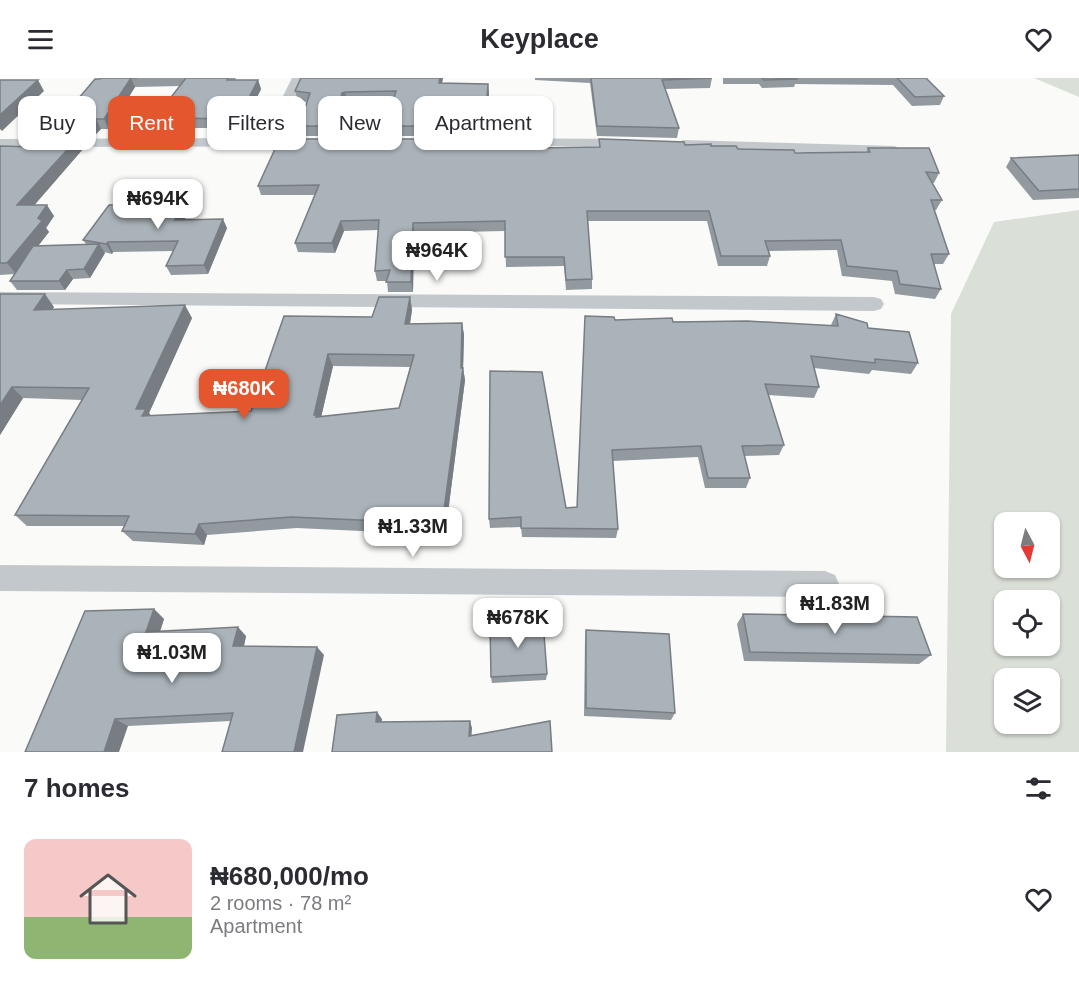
<!DOCTYPE html>
<meta charset="utf-8">
<style>
:root{--surface:#fff;--page:#f2f2f3;--text:#2b2b33;--muted:#7c7c81;--accent:#e4572e}
body{margin:0;font-family:Arial,sans-serif;background:var(--page);color:var(--text);height:100vh;display:flex;flex-direction:column;font-size:22px;white-space:nowrap}
*{box-sizing:border-box;margin:0}
p{font-size:20px;color:var(--muted)}
.icon{flex:none;width:33px;height:33px;fill:none;stroke:currentColor;stroke-width:2;stroke-linecap:round;stroke-linejoin:round}
.map{position:relative;height:674px;overflow:hidden}
.side{display:flex;flex-direction:column;background:var(--surface);flex:1}
.side>*{flex:none}
.top-card{position:absolute;left:18px;top:18px;width:600px;height:54px;display:flex;gap:12px}
.needle{width:39px;rotate:173deg}
.fabs{position:absolute;left:994px;top:434px;display:grid;gap:12px}
.fabs a{display:grid;place-items:center;width:66px;height:66px;border-radius:12px;background:var(--surface);box-shadow:0 2px 4px #0004;font-size:30px}
.price{position:absolute;translate:-50% -51px;padding:0 14px;border-radius:12px;background:#fff;color:#222;font-size:20px;line-height:39px;filter:drop-shadow(0 2px 3px #0008)}
.price::after{content:'';position:absolute;left:50%;top:36px;width:18px;height:14px;margin-left:-9px;background:inherit;clip-path:polygon(0 0,100% 0,50% 100%)}
.price.active{background:var(--accent);color:#fff}
ul{padding:0;list-style:none}
li{display:flex;align-items:center;gap:18px;height:150px;padding:0 24px}
li span{display:grid;place-items:center;flex:none;width:168px;height:120px;border-radius:12px;color:#555}
li>.icon{margin-inline-start:auto}
span .icon{width:72px;height:72px;fill:#fffc;stroke-width:1}
li b{font-size:26px}
h2{display:flex;justify-content:space-between;align-items:center;height:72px;padding:0 24px;font-size:26px}
.pill{padding:0 21px;border-radius:12px;background:var(--surface);box-shadow:0 2px 4px #0004;font-size:21px;line-height:54px}
.pill.active{background:var(--accent);color:#fff}
header{display:flex;justify-content:space-between;align-items:center;height:78px;padding:0 24px;background:var(--surface);font-size:27px;font-weight:700}
.map>svg:first-child{display:block}
</style>
<header><svg class="icon" aria-label="menu" viewBox="0 0 24 24"><path d="M4 6h16M4 12h16M4 18h16"/></svg>Keyplace<svg class="icon" aria-label="heart" viewBox="0 0 24 24"><path d="M12 20l-8-8c-3-5 5-10 8-4 3-6 11-1 8 4z"/></svg></header>
<div class="map">
<svg width="1079" height="674" viewBox="0 0 1079 674">
<rect width="100%" height="100%" fill="#fafaf8"/>
<path fill="#dadfd7" fill-rule="evenodd" d="M1034,0H1079V19Z
M1079,132V674H946L951,236L994,144ZM1005,444H1050V489H1005ZM1005,522H1050V567H1005ZM1005,600H1050V645H1005Z"/>
<g fill="none" stroke-linecap="round" stroke-linejoin="round">
<path fill="#c3c8cc" fill-rule="evenodd" d="M292,0H306L276,60H413L420,64L413,68L0,69V61L262,60Z
M455,60L629,61L636,65L629,69L450,67L448,64L450,61Z
M683,62L895,68L903,73L895,78L678,69L676,66Z
M0,214L874,219L881,221L884,226L881,231L874,233L0,226Z
M0,487L825,493L835,497L839,506L835,515L825,519L0,513Z"/>
</g>
<path fill="#929a9f" fill-rule="evenodd" d="M101,0H236L235,2H258L261,11L242,50H174L170,40L175,34L172,32L168,23L180,8L135,9L109,51H101L94,58L60,59L54,49Z
M301,0H443L442,5L488,6L489,16L486,58H387L385,48L393,23H347L344,24L335,58H302L299,48L307,24L298,23L295,13Z
M535,0H712L710,10L665,11L679,50L677,60L597,58L590,5L535,2Z
M723,0H926L944,18L940,27L912,28L893,7L795,6L794,9L762,10L759,6H723Z
M599,61L711,68L795,75L866,74L868,70L939,95L934,105H932L942,122L936,132H934L949,176L943,186H934L941,211L935,221L895,216L892,203L842,198L837,172L769,173L770,178L767,188H718L707,143H588L592,201V211L566,212L564,188L506,189L505,153L414,155L413,214H388L387,203H377L375,193L378,152L344,153L335,175L298,174L295,165L315,117H261L258,108L332,70H538L599,69Z
M0,68L83,71L34,127L54,138L46,150L49,154L38,168L86,166L83,162L184,125L188,135L184,142L227,150L208,196L171,197L166,188L174,173L113,174L112,176L104,174L105,175L90,200L73,201L65,212H17L10,203L14,196L0,197Z
M1079,77V120L1033,122L1006,89L1011,80Z
M0,216L54,229L52,232L192,240L149,335L151,338L251,333L372,239L410,219L412,232L410,246L462,245L464,257L463,290L465,302L445,458L384,461L382,454L297,450L207,457L204,467L133,463L122,453L124,448H27L15,437L82,322L23,320L0,357ZM333,288L410,289L399,330L321,339Z
M836,236L868,250L918,285L911,296L872,292L869,296L814,290L819,309L814,320L768,317L784,367L779,377L744,378L750,400L746,410H705L698,379L613,383L618,451L616,460L522,459L521,449L490,450L489,441L577,429L615,242L831,247Z
M154,531L164,541L160,553L246,558L244,568L324,577L231,643L128,648L25,674Z
M743,536L931,577L919,586L744,583L737,546Z
M586,552L675,635L671,642L584,638L585,561Z
M547,596L546,602L492,605L491,599Z"/>
<path fill="#777d82" d="M131,0L135,9L109,51L104,41Z
M440,0H443L440,15L439,5Z
M38,2L44,13L2,53L0,51V37Z
M258,2L261,11L242,50L238,41Z
M488,6L489,16L486,58L485,48Z
M345,14L347,23L344,24L335,58L333,48L342,15Z
M96,41L101,51L94,58L89,49Z
M77,61L83,71L25,138L17,127Z
M329,61L332,71L327,70Z
M184,125L188,135L179,152L175,142Z
M47,127L54,138L46,150L49,154L16,196L7,185Z
M223,141L227,150L208,196L204,187Z
M341,143L344,153L335,175L332,165Z
M413,145L414,155L413,214L411,204Z
M108,164L113,174L112,176L106,166Z
M99,166L105,175L90,200L84,191Z
M67,192L73,201L65,212L59,203Z
M45,216L54,229L43,244L34,232Z
M410,219L412,232L408,258L405,246Z
M185,227L192,240L149,335L155,343H145L136,331Z
M462,245L464,257L463,293V290L465,302L445,458L442,447L461,290Z
M328,276L333,288L320,344L314,337Z
M12,309L23,320L0,357V327Z
M199,446L207,457L204,467L195,456Z
M154,531L164,541L157,563L146,554Z
M238,549L246,558L242,577L233,568Z
M317,569L324,577L303,674H294Z
M377,634L382,641L381,651L376,644Z
M115,641L128,648L119,674H104Z
M470,643L472,650L471,665L469,658Z"/>
<path fill="#aab3b9" stroke="#777d82" stroke-width="1.5" fill-rule="evenodd" d="M101,0H137H131L104,41H96L89,49H54L95,1H100Z
M186,0H228L227,2H258L238,41L170,40L178,30L168,23Z
M301,0H440L439,5L488,6L485,48H385L396,13L345,14L342,15L333,48H299L310,15L295,13Z
M591,0H712L662,2L679,50L597,48Z
M762,0H796L797,1L764,2Z
M897,0H926L944,18L915,19Z
M0,2H38L0,37Z
M43,61H77L17,127H47L38,140L42,143L7,185H0V68L36,69Z
M295,61H329L327,70H372L381,69L382,61H484L483,70H538L600,69L599,61H602L684,64L685,67L711,66V68H736L738,71L794,72L795,75L870,74L868,70H929L939,95L926,94L942,122H931L949,176H931L941,211L900,206L897,193L847,188L841,162L765,163L770,178H721L709,133H587L592,201L566,202L564,179H505V143L413,145L411,204H386L390,192L375,193L379,142L341,143L332,165H295L319,107L258,108L275,71H292Z
M1079,77V111L1039,113L1011,80Z
M184,125L175,142L223,141L204,187L166,188L178,163L108,164L106,166L83,162L109,127Z
M99,166L84,191L67,192L59,203H10L33,168Z
M0,216H45L34,232L185,227L136,331H146L142,338L251,333L284,238L372,239L379,219H410L405,246L462,245L461,290H463L442,447L380,450L381,443L291,439L199,446L195,456L122,453L129,438L15,437L89,310L12,309L0,327ZM328,276L414,277L399,330L316,339L317,337H314Z
M836,236L867,245L868,250L909,254L918,285L875,281V285L811,278L819,309L765,306L784,367L742,368L750,400H708L701,368L612,372L618,451L521,450V439L489,441L490,293L542,294L566,430L577,429L585,238L614,239L615,242L672,240L673,244L747,243L838,248Z
M154,531L146,554L238,549L233,568L317,569L294,674H222L233,635L115,641L104,674H25L85,533Z
M743,536L917,539L931,577L750,574Z
M543,543L547,596L491,599L490,546Z
M586,552L669,556L675,635L586,630Z
M377,634L376,644L470,643L469,658L550,643L552,674H332L337,637Z"/>
</svg>
<div class="fabs">
<a><svg class="needle" viewBox="-14 -14 28 28"><path d="M0-13l5 13h-10z" fill="#e53935"/><path d="M0 13l5-13h-10z" fill="#7c7c81"/></svg></a>
<a><svg class="icon" aria-label="locate" viewBox="0 0 24 24"><circle cx="12" cy="12" r="6"/><path d="M12 2v4M12 18v4M2 12h4M18 12h4"/></svg></a>
<a><svg class="icon" aria-label="layers" viewBox="0 0 24 24"><path d="M12 4l9 5-9 5-9-5zM3 14l9 5 9-5"/></svg></a>
</div>
<b class="price" style="left:158px;top:152px">₦694K</b>
<b class="price" style="left:437px;top:204px">₦964K</b>
<b class="price active" style="left:244px;top:342px">₦680K</b>
<b class="price" style="left:413px;top:480px">₦1.33M</b>
<b class="price" style="left:835px;top:557px">₦1.83M</b>
<b class="price" style="left:518px;top:571px">₦678K</b>
<b class="price" style="left:172px;top:606px">₦1.03M</b>
<div class="top-card">
<a class="pill">Buy</a>
<a class="pill active">Rent</a>
<a class="pill">Filters</a>
<a class="pill">New</a>
<a class="pill">Apartment</a>
</div>
</div>
<section class="side">
<h2>7 homes<svg class="icon" aria-label="filters" viewBox="0 0 24 24"><path d="M4 7h16M4 17h16"/><circle cx="9" cy="7" r="2"/><circle cx="15" cy="17" r="2"/></svg></h2>
<ul>
<li><span style="background:linear-gradient(#f6c9c9 65%,#8fb573 0)"><svg class="icon" aria-label="home" viewBox="0 0 24 24"><path d="M3 11l9-7 9 7M6 9v11h12V9"/></svg></span><div><b>₦680,000/mo</b><p>2 rooms · 78 m²</p><p>Apartment</p></div><svg class="icon" aria-label="heart" viewBox="0 0 24 24"><path d="M12 20l-8-8c-3-5 5-10 8-4 3-6 11-1 8 4z"/></svg></li>
</ul>
</section>
